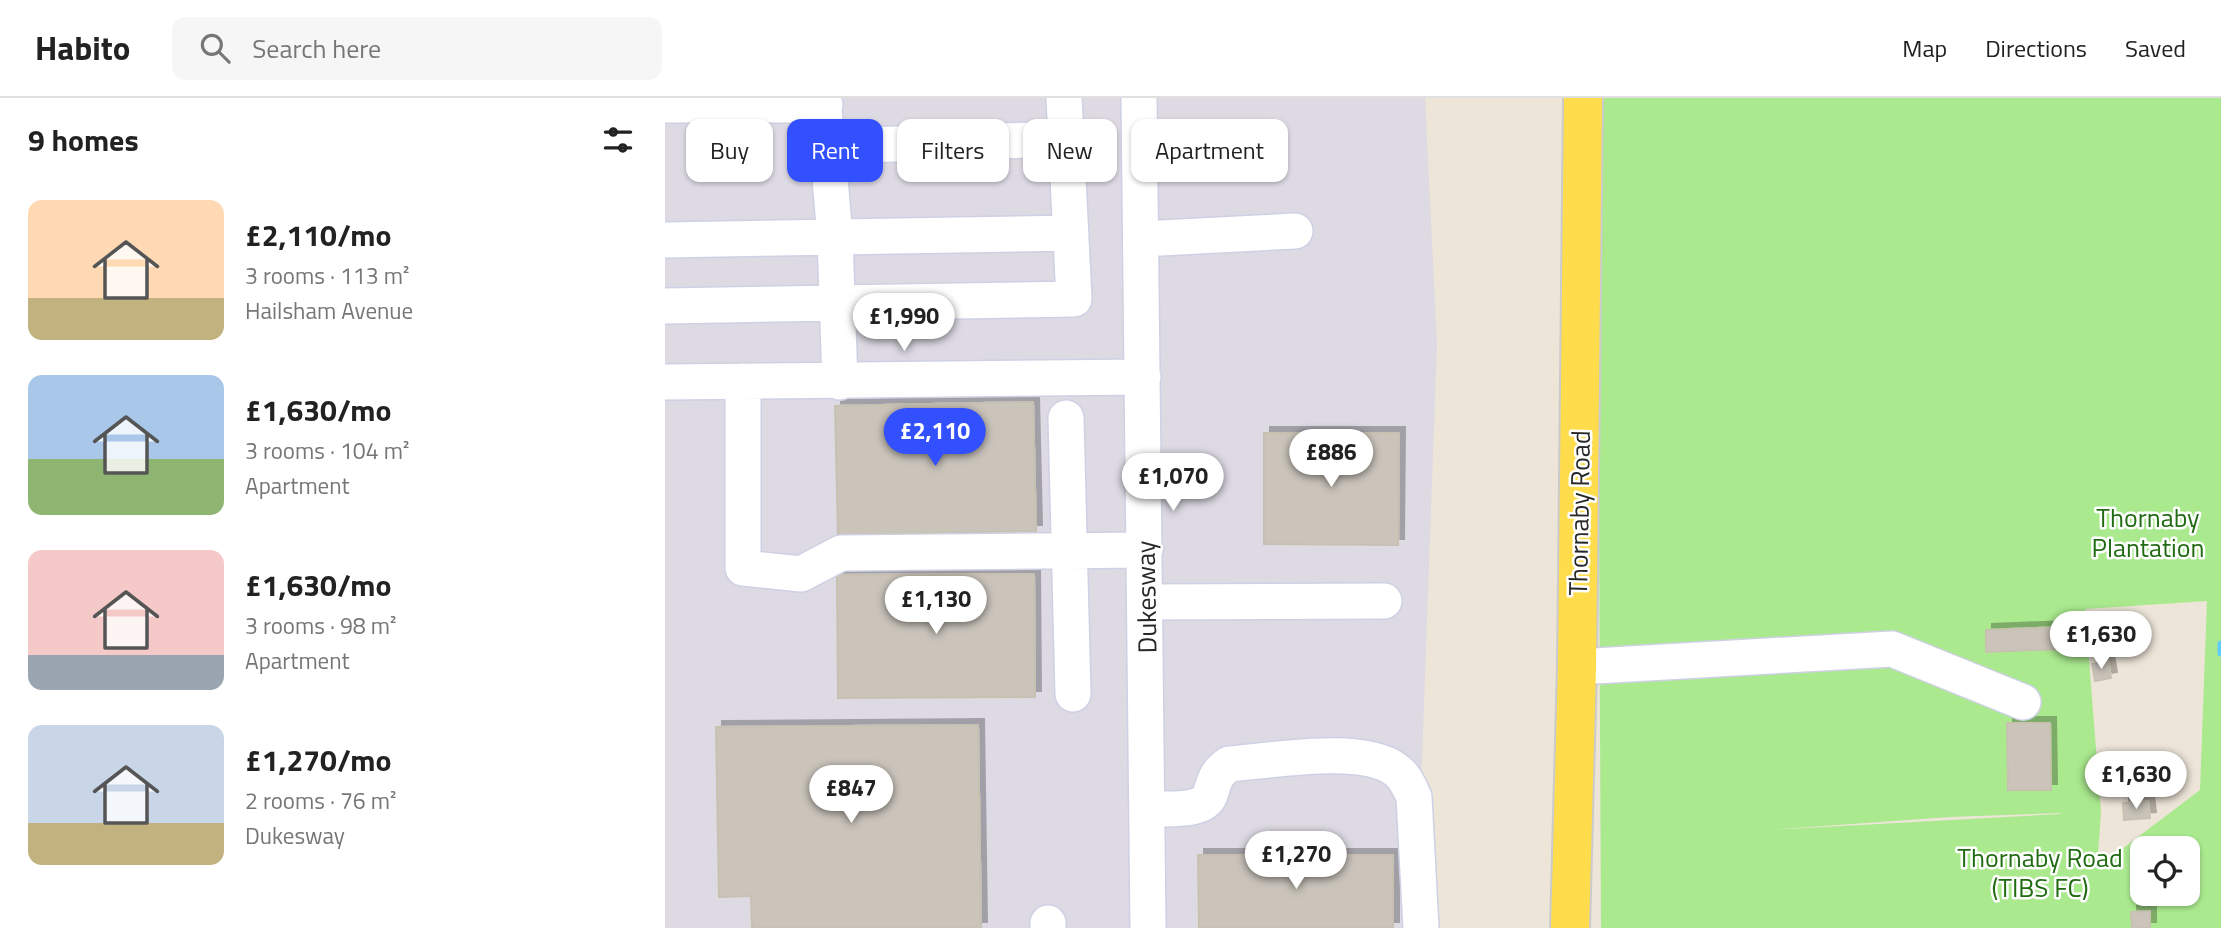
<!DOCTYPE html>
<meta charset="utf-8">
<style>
:root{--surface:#fff;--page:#f6f6f6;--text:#222;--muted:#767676;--line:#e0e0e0;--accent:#3350ff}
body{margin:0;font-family:"Titillium Web",sans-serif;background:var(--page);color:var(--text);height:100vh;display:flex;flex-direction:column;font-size:26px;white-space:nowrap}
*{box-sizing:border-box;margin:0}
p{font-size:23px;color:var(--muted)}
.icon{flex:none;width:38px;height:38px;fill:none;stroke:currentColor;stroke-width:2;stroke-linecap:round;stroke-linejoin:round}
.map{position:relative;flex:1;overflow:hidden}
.details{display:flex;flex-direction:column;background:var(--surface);width:665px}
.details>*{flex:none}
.hud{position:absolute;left:21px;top:21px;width:665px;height:63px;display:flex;gap:14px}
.buttons{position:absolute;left:1465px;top:738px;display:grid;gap:14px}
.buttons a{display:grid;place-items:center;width:70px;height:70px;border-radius:14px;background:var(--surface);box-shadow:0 2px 5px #0004;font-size:35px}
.price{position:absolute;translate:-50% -60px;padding:0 16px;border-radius:24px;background:#fff;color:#222;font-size:23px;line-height:46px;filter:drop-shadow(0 2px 4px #0008)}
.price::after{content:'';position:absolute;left:50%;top:42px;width:21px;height:16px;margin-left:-10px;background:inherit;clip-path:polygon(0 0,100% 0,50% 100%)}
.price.on{background:var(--accent);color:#fff}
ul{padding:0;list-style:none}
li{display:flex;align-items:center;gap:21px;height:175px;padding:0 28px}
li span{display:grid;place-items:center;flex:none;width:196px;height:140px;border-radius:14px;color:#555}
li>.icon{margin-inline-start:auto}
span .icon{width:84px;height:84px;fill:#fffc;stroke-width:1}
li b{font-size:30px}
h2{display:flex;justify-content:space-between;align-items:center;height:84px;padding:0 28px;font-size:30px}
.chip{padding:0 24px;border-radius:14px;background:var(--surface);box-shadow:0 2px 5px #0004;font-size:24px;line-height:63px}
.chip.on{background:var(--accent);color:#fff}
header{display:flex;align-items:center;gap:42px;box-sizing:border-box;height:98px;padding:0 35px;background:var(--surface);border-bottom:2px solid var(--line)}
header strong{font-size:33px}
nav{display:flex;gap:38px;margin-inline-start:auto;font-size:24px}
.search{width:490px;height:63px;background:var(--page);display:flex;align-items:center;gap:18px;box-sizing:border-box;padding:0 24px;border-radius:14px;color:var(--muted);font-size:26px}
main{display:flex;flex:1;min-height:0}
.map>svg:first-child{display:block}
</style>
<header>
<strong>Habito</strong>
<div class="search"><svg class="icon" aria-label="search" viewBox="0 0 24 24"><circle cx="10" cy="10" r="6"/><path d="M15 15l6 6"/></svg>Search here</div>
<nav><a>Map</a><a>Directions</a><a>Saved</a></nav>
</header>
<main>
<section class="details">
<h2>9 homes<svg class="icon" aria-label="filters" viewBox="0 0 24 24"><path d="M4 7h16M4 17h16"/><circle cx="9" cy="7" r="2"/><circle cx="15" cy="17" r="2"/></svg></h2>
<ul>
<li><span style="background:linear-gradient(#ffd9b3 70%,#c2b280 0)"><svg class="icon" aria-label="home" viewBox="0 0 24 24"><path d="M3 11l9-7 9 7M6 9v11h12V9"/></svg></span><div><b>£2,110/mo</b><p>3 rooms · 113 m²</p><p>Hailsham Avenue</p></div></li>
<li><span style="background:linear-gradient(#a9c7e8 60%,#8fb573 0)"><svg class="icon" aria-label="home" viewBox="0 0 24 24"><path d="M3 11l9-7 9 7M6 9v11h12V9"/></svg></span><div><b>£1,630/mo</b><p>3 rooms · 104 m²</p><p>Apartment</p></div></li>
<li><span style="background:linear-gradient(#f6c9c9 75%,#9aa5b1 0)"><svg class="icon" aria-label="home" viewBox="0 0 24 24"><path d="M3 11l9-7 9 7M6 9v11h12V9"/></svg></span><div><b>£1,630/mo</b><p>3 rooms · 98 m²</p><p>Apartment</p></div></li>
<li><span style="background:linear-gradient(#c9d6e8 70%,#c2b280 0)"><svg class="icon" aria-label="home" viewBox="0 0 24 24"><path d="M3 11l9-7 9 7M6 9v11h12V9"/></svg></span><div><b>£1,270/mo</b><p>2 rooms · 76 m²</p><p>Dukesway</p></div></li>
</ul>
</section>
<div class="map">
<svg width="1556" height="830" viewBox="0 0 1556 830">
<defs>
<filter id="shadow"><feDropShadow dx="6" dy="-6" stdDeviation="0" flood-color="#0004"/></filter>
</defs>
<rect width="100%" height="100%" fill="#ede5d8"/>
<path fill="#dddae4" d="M0,0H760L772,246L751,830H0Z"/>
<path fill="#aae98e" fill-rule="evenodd" d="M932,0H1556V830H936ZM1542,503L1535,692L1432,770L1436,714L1420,511ZM1396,715L1395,716L1103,732L1285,719ZM1477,751H1522V796H1477Z"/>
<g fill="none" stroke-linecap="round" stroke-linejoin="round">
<path stroke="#5fcbfa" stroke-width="7" d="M1556,546V555"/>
</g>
<path fill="#cac4bb" stroke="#c8c1b2" stroke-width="2" filter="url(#shadow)" d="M368,304L371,433L173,437L170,308Z
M599,335H734L733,447L599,446Z
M369,476L370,599L173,600L172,477Z
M1421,528L1422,550L1321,554V532Z
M1443,563L1446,580L1430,583L1427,566Z
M1342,625H1385L1386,692H1343Z
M313,627L316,830H87L86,798L54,799L51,629Z
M1483,703L1485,720L1459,722L1458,705Z
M533,757H728V830H534Z
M1485,813V830H1467L1466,814Z"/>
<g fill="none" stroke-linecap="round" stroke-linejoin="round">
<g stroke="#cdd1e3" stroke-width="38">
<path id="minor" d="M158,0L170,139L175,284
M474,0L483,830
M0,7H160
M162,48L401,41
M476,141L630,133
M0,142L406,135
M0,208L409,201L399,0
M78,283V470L136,476L176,455L480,452
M0,284L478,279
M401,320L408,596
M481,504L719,503
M912,569L1227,551L1358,604
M484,711C501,710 538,715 545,697C550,681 551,675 564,666C606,663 698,646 731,672C741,679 744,689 749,699L756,830
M383,825V830"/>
</g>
<g stroke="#cbcbcb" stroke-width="42">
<path id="major" d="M905,830L912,569L918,0"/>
</g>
<use href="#minor" stroke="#fff" stroke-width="35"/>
<use href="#major" stroke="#fedc4b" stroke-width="38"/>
</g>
<g text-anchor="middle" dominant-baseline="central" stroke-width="5" stroke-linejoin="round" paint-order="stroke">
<g font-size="26" fill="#282828" stroke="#fff">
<text transform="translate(914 415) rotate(-89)">Thornaby Road</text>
<text transform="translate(481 499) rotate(-91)">Dukesway</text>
</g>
<g font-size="26" fill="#216b12" stroke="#fff">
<text x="1483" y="419">Thornaby<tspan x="1483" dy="30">Plantation</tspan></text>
<text x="1375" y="759">Thornaby Road<tspan x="1375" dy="30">(TIBS FC)</tspan></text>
</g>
</g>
</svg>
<div class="buttons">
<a><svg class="icon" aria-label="locate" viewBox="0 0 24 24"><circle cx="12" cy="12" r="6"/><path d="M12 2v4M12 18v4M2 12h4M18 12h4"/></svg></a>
</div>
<b class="price" style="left:239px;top:255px">£1,990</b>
<b class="price on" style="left:270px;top:370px">£2,110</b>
<b class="price" style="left:666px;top:391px">£886</b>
<b class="price" style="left:508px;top:415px">£1,070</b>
<b class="price" style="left:271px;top:538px">£1,130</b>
<b class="price" style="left:1436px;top:573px">£1,630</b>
<b class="price" style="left:1471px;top:713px">£1,630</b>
<b class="price" style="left:186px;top:727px">£847</b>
<b class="price" style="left:631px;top:793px">£1,270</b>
<div class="hud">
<a class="chip">Buy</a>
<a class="chip on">Rent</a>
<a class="chip">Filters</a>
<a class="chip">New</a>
<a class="chip">Apartment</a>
</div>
</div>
</main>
